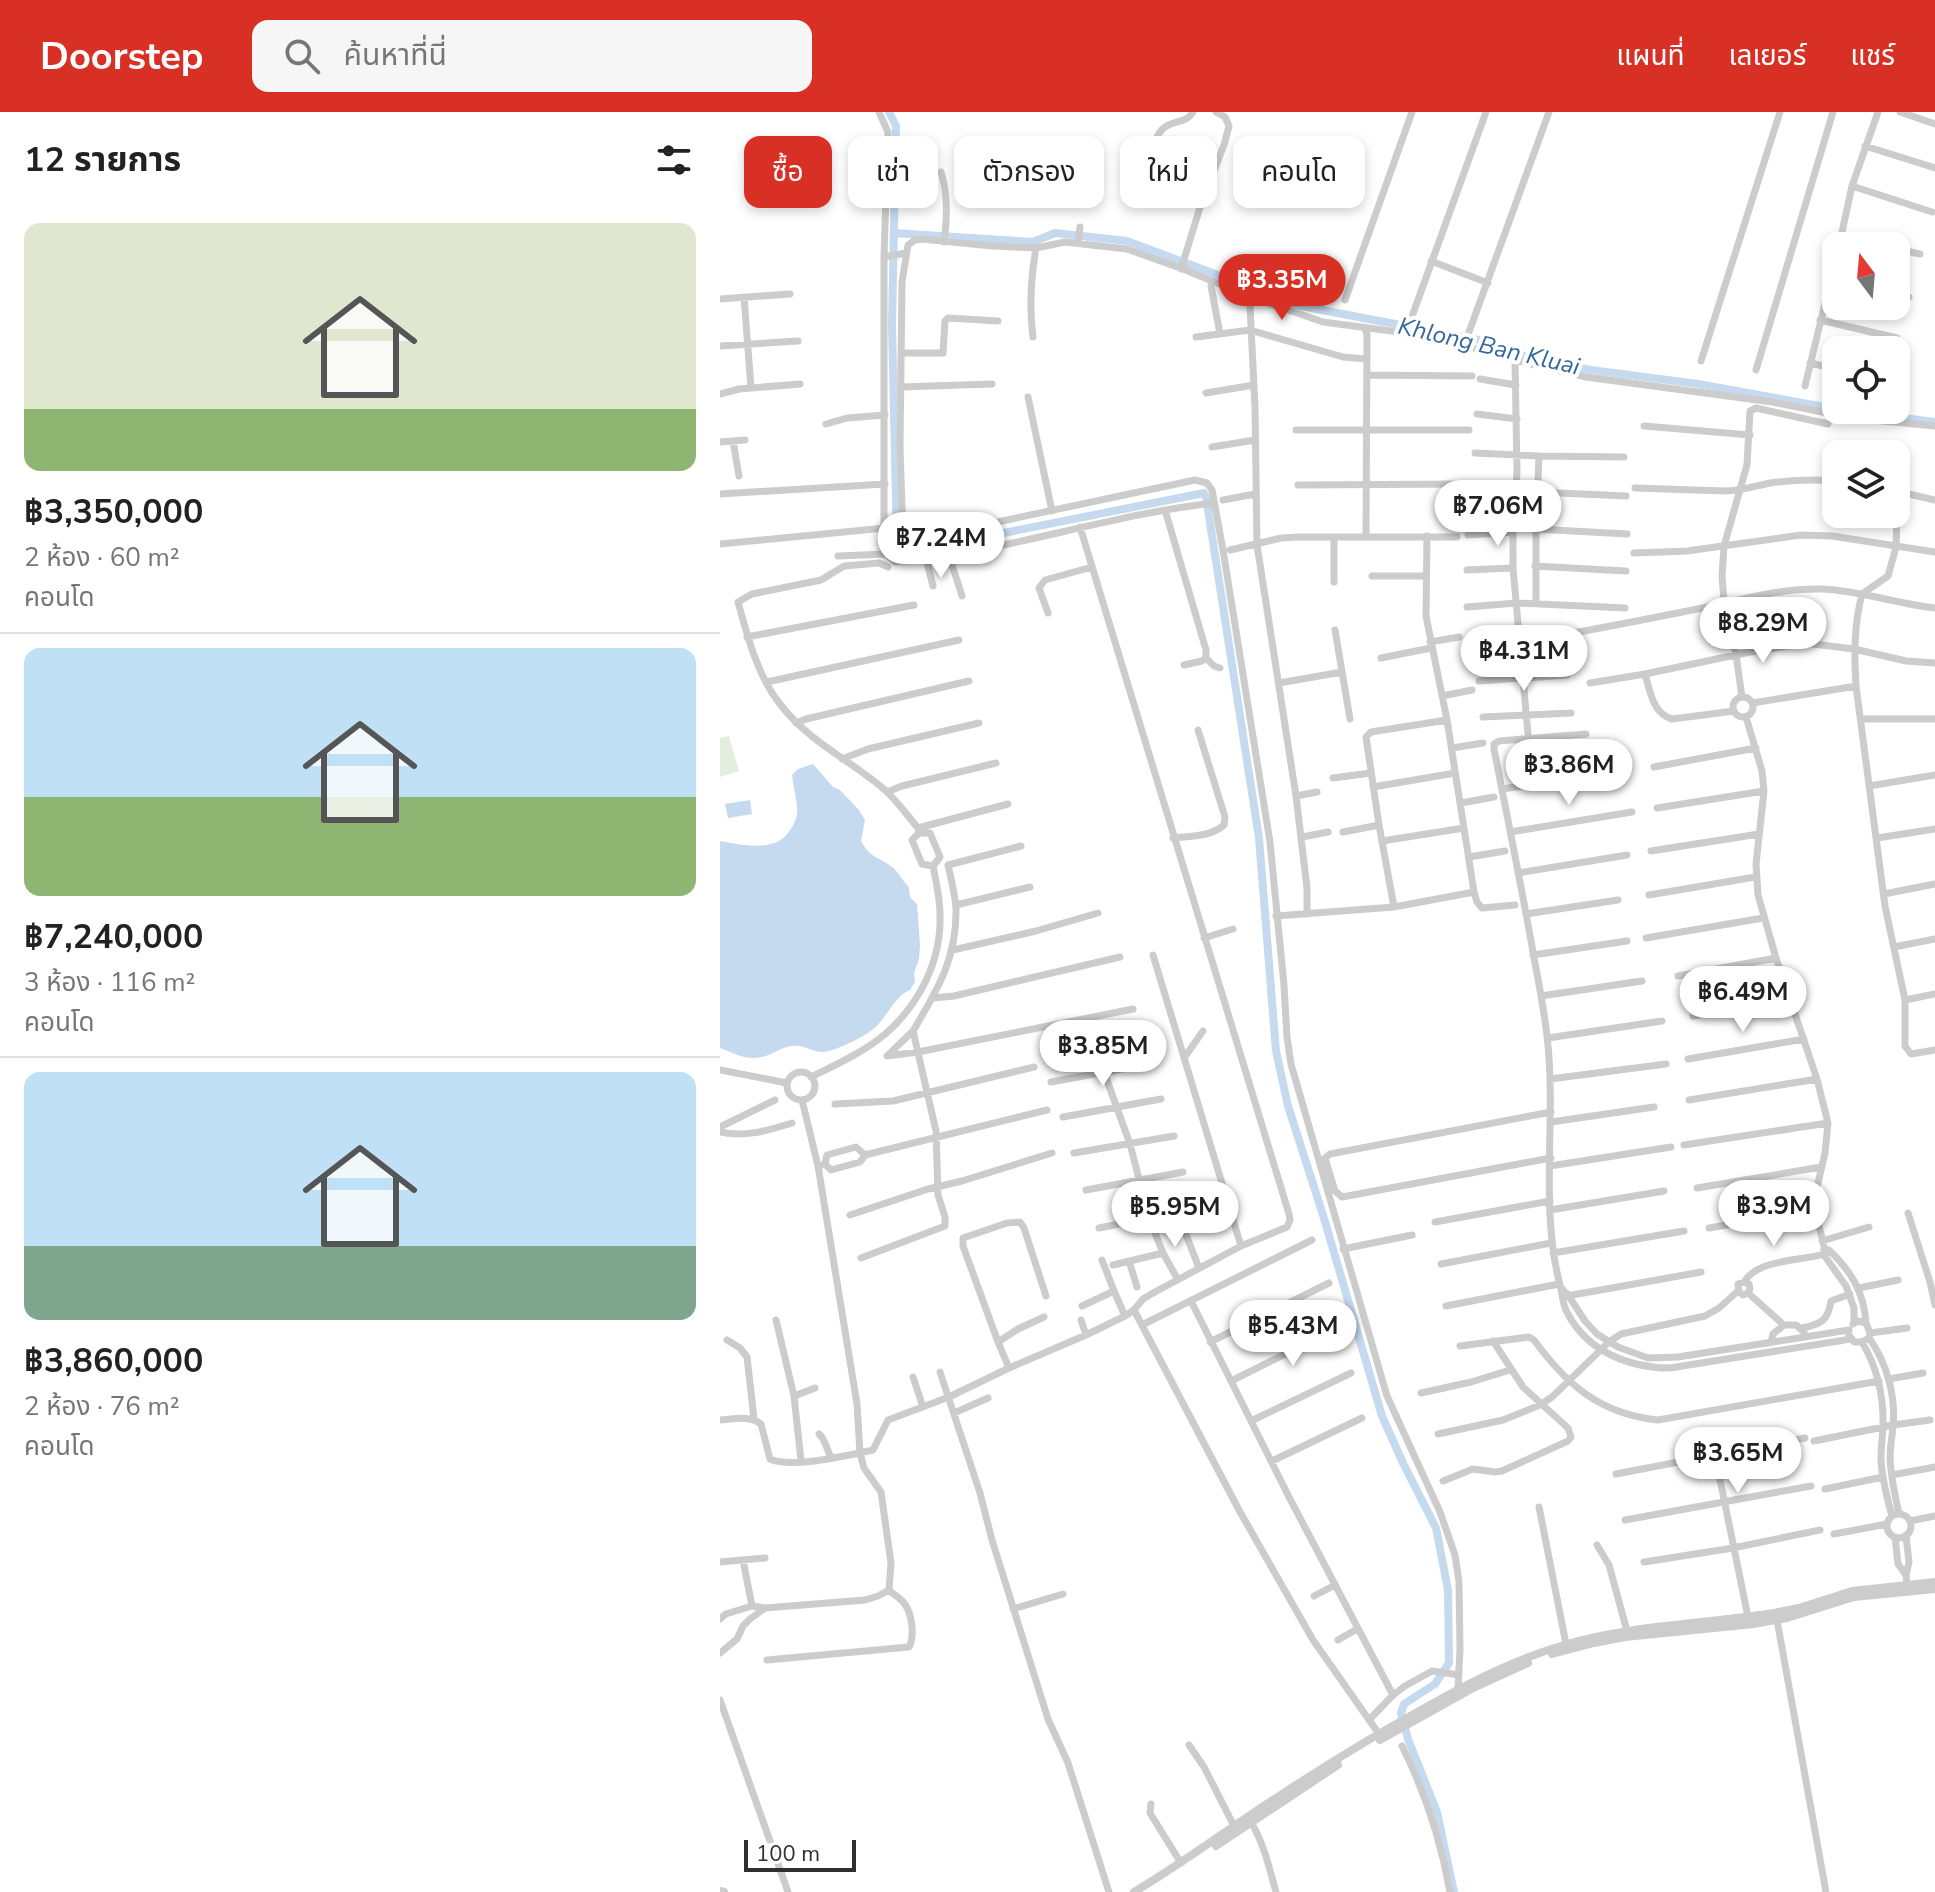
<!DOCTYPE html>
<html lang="th">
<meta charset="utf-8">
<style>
:root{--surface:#fff;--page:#f6f6f6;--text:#222;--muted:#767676;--line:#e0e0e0;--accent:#d93025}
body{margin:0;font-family:"Nunito Sans","Noto Sans Thai",sans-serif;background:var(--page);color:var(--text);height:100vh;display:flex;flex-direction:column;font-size:30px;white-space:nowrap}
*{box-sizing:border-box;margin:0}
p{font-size:26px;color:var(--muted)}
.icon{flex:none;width:44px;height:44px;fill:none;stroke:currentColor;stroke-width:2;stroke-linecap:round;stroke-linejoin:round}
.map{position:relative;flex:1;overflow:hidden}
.drawer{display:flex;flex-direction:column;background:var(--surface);width:720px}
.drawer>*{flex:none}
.top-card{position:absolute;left:24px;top:24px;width:760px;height:72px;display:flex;gap:16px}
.needle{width:52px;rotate:344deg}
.fabs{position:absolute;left:1102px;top:120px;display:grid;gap:16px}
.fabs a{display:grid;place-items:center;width:88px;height:88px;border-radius:16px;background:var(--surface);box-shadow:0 4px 12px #0003;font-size:40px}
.scale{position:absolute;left:24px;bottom:20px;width:112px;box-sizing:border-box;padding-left:8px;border:4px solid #2f2f2f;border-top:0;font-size:22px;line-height:28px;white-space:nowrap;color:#2f2f2f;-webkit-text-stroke:6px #fff;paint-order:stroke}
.price{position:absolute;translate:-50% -68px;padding:0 18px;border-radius:28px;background:#fff;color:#222;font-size:26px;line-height:52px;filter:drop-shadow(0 2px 4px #0008)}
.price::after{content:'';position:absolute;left:50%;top:48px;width:24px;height:18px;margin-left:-12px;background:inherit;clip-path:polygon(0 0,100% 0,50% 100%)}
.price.current{background:var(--accent);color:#fff}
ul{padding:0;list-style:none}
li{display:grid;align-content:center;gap:16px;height:424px;padding:0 24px}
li+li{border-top:2px solid var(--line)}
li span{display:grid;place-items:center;height:248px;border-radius:16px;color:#555}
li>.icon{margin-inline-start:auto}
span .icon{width:144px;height:144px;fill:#fffc;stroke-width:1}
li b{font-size:34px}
h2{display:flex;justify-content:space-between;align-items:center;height:96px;padding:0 24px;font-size:34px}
.chip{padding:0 28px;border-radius:16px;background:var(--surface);box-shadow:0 4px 12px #0003;font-size:28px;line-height:72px}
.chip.current{background:var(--accent);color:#fff}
header{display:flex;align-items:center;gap:48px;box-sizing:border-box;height:112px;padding:0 40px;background:var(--accent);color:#fff}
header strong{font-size:38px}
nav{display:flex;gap:44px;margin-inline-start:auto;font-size:28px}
.search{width:560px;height:72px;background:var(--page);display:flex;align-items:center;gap:20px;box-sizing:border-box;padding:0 28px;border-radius:16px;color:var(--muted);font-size:30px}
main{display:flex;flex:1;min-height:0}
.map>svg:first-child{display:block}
</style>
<header>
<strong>Doorstep</strong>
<div class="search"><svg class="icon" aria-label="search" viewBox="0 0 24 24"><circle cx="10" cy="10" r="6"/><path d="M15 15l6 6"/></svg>ค้นหาที่นี่</div>
<nav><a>แผนที่</a><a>เลเยอร์</a><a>แชร์</a></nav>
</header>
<main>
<section class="drawer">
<h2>12 รายการ<svg class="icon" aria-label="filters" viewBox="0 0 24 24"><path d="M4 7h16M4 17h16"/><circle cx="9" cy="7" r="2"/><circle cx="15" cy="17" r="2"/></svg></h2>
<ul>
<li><span style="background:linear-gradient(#dfe7d0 75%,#8fb573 0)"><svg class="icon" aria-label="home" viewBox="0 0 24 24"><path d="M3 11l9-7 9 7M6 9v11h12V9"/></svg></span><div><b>฿3,350,000</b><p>2 ห้อง · 60 m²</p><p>คอนโด</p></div></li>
<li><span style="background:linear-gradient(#bfe0f5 60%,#8fb573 0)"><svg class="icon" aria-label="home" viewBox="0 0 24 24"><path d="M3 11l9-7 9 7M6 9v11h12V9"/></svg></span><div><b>฿7,240,000</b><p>3 ห้อง · 116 m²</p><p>คอนโด</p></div></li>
<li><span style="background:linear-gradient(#bfe0f5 70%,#7fa58c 0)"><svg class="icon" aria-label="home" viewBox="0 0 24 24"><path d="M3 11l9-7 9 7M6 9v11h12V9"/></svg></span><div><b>฿3,860,000</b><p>2 ห้อง · 76 m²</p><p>คอนโด</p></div></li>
</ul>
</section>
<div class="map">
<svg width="1215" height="1780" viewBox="0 0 1215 1780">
<rect width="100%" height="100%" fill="#fff"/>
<path fill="#e3eedc" d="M9,624L19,659L0,665V626Z"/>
<path fill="#c6daef" d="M93,652L113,675L120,678L139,698L145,708L141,729C151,747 158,744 172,755C179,760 182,769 189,775L190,785L197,792L200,833L199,847L194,861L195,870L190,878C174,884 167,907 152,918C144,925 112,941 101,940C90,939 83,932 71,934C60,936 52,943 42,945C26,949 14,941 0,936V729C22,733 57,741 70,718C75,711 78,704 77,694C76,684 73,674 72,663L78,657Z
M30,688L32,702L8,706L5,692Z"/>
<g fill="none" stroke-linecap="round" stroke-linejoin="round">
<path stroke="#c6daef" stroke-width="8" d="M169,0L176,14L172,213L177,433L183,441L484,381L486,385L539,726L556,939L568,994L603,1103L662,1304L683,1351L716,1416L728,1478L729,1551L715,1572L684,1592L681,1601L688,1627L717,1700L734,1780
M174,121L313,130L335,121L407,129L581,194L764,229L810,246L871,258L978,272L1116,297
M1120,298L1215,310"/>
<path stroke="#ccc" stroke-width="7" d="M159,0L168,20L164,145V437L166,442
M473,0C467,11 455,8 445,15C433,22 427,57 423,70L427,75L481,92
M1180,0L1215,12
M1145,34L1215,56
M221,60C228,81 227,108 224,130
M1132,74L1212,100
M1122,123L1165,134
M358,131L360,115
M1119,134L1132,74L1158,0
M1176,137L1200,142
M164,145L186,141
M711,149L768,171
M461,157L481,92L504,33L509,14L505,5L496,0
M491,174L500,222
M1176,181L1189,185
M24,185L31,276
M0,187L70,182
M625,188L692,0
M530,194L535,295L537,433L576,684L587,776V802
M1100,208L1177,226
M645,216L647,223L646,424
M686,221L766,0
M313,225C309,195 311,165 316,136
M476,225L530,218L623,245L647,247
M742,233L745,231L829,0
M0,234L78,229
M181,241H223L225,209L228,206L278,209
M795,248L797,360L793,420V456L808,622
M981,249L1060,0
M1090,251L1116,257
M1036,258L1113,0
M647,263L752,264
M760,267L796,273
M1085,274L1116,146
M181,275L272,272
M486,281L534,273
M0,282L19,277L80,272
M308,285L332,399
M757,302L797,307
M106,312L127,306L165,303
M924,314L1030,323
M576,318H749
M13,329L19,364
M0,330L25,328
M492,335L535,328
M755,341L819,344L816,417V491
M819,344L904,345
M578,373L743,372
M915,376L1005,379C1021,379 1035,374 1050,371C1072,368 1094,367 1116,369
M1176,379L1215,388
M1178,379L1176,435L1168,464L1142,482C1134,513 1134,542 1136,574L1165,794L1185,888V934L1191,942L1215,938
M817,380L906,384
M0,382L165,372
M747,384L795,382
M503,388L535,382
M445,398L486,538V546L482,549L464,553
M816,417L907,422
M748,423L793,420
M707,424L706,504L727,608L754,780L757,790L762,796L795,793
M614,425V470
M0,432L165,416
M510,438L561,426L578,425H737
M914,441L967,439L1081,423L1112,424L1215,440
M229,443L242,484
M118,444L166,442L175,450C283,441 386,403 494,391
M206,447L213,474
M815,454L906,459
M168,455L159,451L124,454L101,468L32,482L18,490C27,523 38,565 60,592C90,631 129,647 165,678C177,689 187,703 198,716L199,721
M747,458L793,456
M652,464H706
M747,495L797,491L905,496
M328,501L319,476L325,468L372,455
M615,518L630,607
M843,523C891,514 939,505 987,495C1025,487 1062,476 1101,477C1139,478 1177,492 1215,496
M27,525L194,493
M710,530L739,525
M752,532L839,527
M486,546L494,554L500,556
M661,546L711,536
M925,562C930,579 933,602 952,607L1014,599
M759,569L847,563
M47,570L239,528
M559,571L622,560
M870,571L925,562L1030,540L1085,531L1134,537L1186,549L1215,551
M722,584L752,578
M1013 595a10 10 0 1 1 20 0a10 10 0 1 1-20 0Z
M1022,585L1016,543L1004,490L1002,464L1004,434L1027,353L1030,299L1036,296L1108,312
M1033,591L1136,574
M763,605L851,601
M1026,605L1042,659L1044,679L1036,752L1038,783L1056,846L1097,967L1108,1011L1105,1041L1096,1080L1095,1098L1104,1134V1143L1126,1174L1134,1196V1211
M1141,607H1215
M76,611L86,607L249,569
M866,622L779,629L774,632V637C787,704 801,772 813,840C818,868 824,896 827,924C837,1007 819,1093 840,1173C843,1183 842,1193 848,1202C868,1240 910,1256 950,1256L1131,1227
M732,636L763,631
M122,647L148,637L259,611
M934,655L1036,636
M613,666L651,661
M1149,674L1215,663
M653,675L735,661
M782,677L908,658
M167,680L182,674L276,651
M576,684L597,680
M741,691L774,685
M937,696L1044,679
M198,716L288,692
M623,720L659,713
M790,720L912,700
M199,721L192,728L202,752L213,754
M582,725L608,720
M453,726C471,724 490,725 504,713L505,705L478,618
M1157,726L1215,717
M662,729L744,716
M931,739L1039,722
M749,745L785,739
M798,761L907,743
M1164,782L1215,772
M929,783L1035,765
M236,793L310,775
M674,795L659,713L646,625L651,620L727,608
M806,802L898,788
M556,804L674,795L754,780
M484,826L513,817
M926,826L1043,806
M1174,835L1215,827
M233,838L316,819L378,801
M433,843L521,1134
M813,843L907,829
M958,864L1056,846
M821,884L922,869
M213,886L234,884L400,845
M1185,888L1215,882
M973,904L1070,887
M193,919L167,944L198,940L413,897
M828,926L942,909
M372,927L410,1032L429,1106L443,1141L458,1168
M324,938L419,916
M464,946L483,919
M968,947L1084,927
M0,958L67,971
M67 974a14 14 0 1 1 28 0a14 14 0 1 1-28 0Z
M91,965C109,956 129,947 146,936C191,908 222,856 220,802C220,786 216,770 213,754L220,745L210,721H199
M830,967L946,952
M331,970L429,952
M969,988L1097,967
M115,992L173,989L314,955
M343,1005L441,987
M831,1010L934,995
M0,1015L55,988
M0,1020C25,1026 49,1018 72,1011
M964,1033L1108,1011
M354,1041L454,1024
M831,1046L622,1085L615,1079L605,1046L610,1042L831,1000
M105,1052L111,1058L140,1050L145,1043L327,998
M102,1053L105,1052L107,1043L136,1035L145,1043
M830,1054L951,1035
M977,1076L1101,1055
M366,1078L463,1060
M830,1098L944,1079
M1188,1101L1210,1170L1215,1193
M130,1103L208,1077L242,1069L332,1041
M460,1107L479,1156
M715,1110L830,1089
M379,1116L429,1106
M989,1116L1095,1098
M1102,1129L1149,1115
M623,1137L692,1123
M1109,1138C1131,1159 1144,1180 1146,1211
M833,1141L964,1119
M141,1146L225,1114V1105L218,1083L216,1019L193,919C218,877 237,846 236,796C235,782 231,767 228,753L301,734
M382,1148L394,1179
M409,1149L417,1175
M721,1152L831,1131
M393,1153L443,1141
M1024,1170C1039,1145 1086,1150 1111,1140
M1139,1176L1178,1168
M842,1177L848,1183L865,1209L877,1222L898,1235L928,1246L958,1245L1129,1218
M1028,1181L1030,1177L1029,1172L1024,1170L1018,1172L1019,1180L1023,1183L1028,1181L1064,1213
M847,1184L981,1160
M471,1189L569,1385L673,1583L685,1574L712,1559L739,1563
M362,1194L394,1179L405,1204
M726,1194L839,1172
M414,1198L519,1398L593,1528L659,1622
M56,1208L74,1284L81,1349
M361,1208L366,1223
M1133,1212L1138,1209L1146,1211L1150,1221
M422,1213L592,1128
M1082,1216C1101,1212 1108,1209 1111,1189L1130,1182
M1129,1223L1134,1230H1142L1149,1226L1150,1221L1187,1216
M1149,1226C1167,1251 1176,1284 1173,1315C1172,1325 1170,1336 1170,1346C1171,1365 1175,1384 1179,1402
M7,1228L20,1236L27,1245L34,1307
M278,1230L243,1134V1126L287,1111L300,1110L304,1116L326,1184
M490,1230L609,1171
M1051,1230L1053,1222L1064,1213H1076L1084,1220
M1142,1230C1158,1257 1164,1285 1163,1316C1162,1327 1161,1337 1161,1348C1162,1367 1167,1386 1172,1404
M740,1234L809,1225L814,1228C847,1273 880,1302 938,1308L1159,1269
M289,1256L278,1230L298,1217L324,1205
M220,1260L260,1381L272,1428L328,1607L348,1651L389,1780
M193,1265L203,1295
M1169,1267L1203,1261
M511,1269L622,1214
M701,1281L751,1270L790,1258
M74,1284L95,1276
M234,1301L268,1286
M0,1308C15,1307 29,1303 41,1312L50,1347C72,1357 129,1343 153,1338L168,1308L229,1285L289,1256L366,1223L405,1204L414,1198L423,1187L433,1181L521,1134L567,1115L570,1108L569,1102L360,415
M531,1309L631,1261
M99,1322C107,1329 106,1339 112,1346
M718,1322L783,1308L820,1293L832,1285L889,1230L901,1222L985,1204L999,1196L1018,1179
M1094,1329L1173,1313L1210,1308
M552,1349L642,1306
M896,1362L995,1343
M1172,1363L1215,1355
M723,1369L753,1357L775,1360L782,1359L848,1329L851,1325L848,1316L803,1275L773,1229
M1105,1377L1163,1365
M819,1395L846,1532
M1167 1414a12 12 0 1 1 24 0a12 12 0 1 1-24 0Z
M905,1408L1091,1374
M1190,1409L1215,1404
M1114,1422L1167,1412
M1186,1423L1189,1450L1186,1463L1187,1473
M1175,1425L1178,1452L1186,1463
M877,1433L889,1453L907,1519
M23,1448L32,1494
M0,1450L45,1446
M924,1450L1013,1436L1100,1418
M594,1484L615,1473
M293,1497L343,1482
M1028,1505L995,1343L1085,1326
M0,1507L6,1502L32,1494L45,1496L145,1488L158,1484L169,1478L171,1451L161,1380L144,1356L140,1341L137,1292L98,1054L82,988
M1057,1508L1106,1780
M618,1528L637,1517
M0,1541L17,1527L23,1514L30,1507L45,1496
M47,1548L189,1535C195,1524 192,1501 184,1491C180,1486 173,1482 169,1478
M738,1577L740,1537L739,1470L735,1443L720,1400L667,1284L571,952L567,925L564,873L550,730L503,438L492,378L487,371L475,368L188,429L183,424L180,335L182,170L188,133L195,128L202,127L272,134L316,136L345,130L407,137L463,157L528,184L603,210L686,221L735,231L811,252L866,265L1052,290L1132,306L1215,314
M0,1588L68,1780
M649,1608L673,1583
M469,1633L484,1655L514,1714
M682,1634C705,1680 721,1729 730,1780
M431,1692L430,1701L461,1751
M531,1710C544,1732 549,1755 556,1780"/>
<path stroke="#ccc" stroke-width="8" d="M832,1542L874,1531L905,1525L1034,1512L1067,1506L1134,1485L1215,1477
M660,1628L753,1576L808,1551
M496,1734L618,1653
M0,1779L4,1780
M414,1780C463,1751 508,1717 556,1686C603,1655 652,1625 701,1598C747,1572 793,1548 844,1533C912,1513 985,1512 1054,1501L1079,1496L1132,1479L1215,1470"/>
</g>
<g text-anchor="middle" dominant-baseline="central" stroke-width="8" stroke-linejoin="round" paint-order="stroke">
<g font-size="24" font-style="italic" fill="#35679a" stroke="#fff">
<text transform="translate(769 234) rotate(13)">Khlong Ban Kluai</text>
</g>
</g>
</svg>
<div class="fabs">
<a><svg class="needle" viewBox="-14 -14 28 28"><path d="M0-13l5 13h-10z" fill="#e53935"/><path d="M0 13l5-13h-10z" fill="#767676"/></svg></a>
<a><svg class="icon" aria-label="locate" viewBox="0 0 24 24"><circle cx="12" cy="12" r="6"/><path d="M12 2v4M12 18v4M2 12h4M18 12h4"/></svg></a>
<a><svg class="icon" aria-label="layers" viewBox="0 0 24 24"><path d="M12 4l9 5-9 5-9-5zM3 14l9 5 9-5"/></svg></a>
</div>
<div class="scale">100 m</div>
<b class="price current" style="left:562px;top:210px">฿3.35M</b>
<b class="price" style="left:778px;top:436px">฿7.06M</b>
<b class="price" style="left:221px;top:468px">฿7.24M</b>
<b class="price" style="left:1043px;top:553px">฿8.29M</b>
<b class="price" style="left:804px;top:581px">฿4.31M</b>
<b class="price" style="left:849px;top:695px">฿3.86M</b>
<b class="price" style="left:1023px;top:922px">฿6.49M</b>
<b class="price" style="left:383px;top:976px">฿3.85M</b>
<b class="price" style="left:1054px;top:1136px">฿3.9M</b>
<b class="price" style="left:455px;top:1137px">฿5.95M</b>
<b class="price" style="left:573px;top:1256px">฿5.43M</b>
<b class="price" style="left:1018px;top:1383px">฿3.65M</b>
<div class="top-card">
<a class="chip current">ซื้อ</a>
<a class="chip">เช่า</a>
<a class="chip">ตัวกรอง</a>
<a class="chip">ใหม่</a>
<a class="chip">คอนโด</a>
</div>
</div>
</main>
